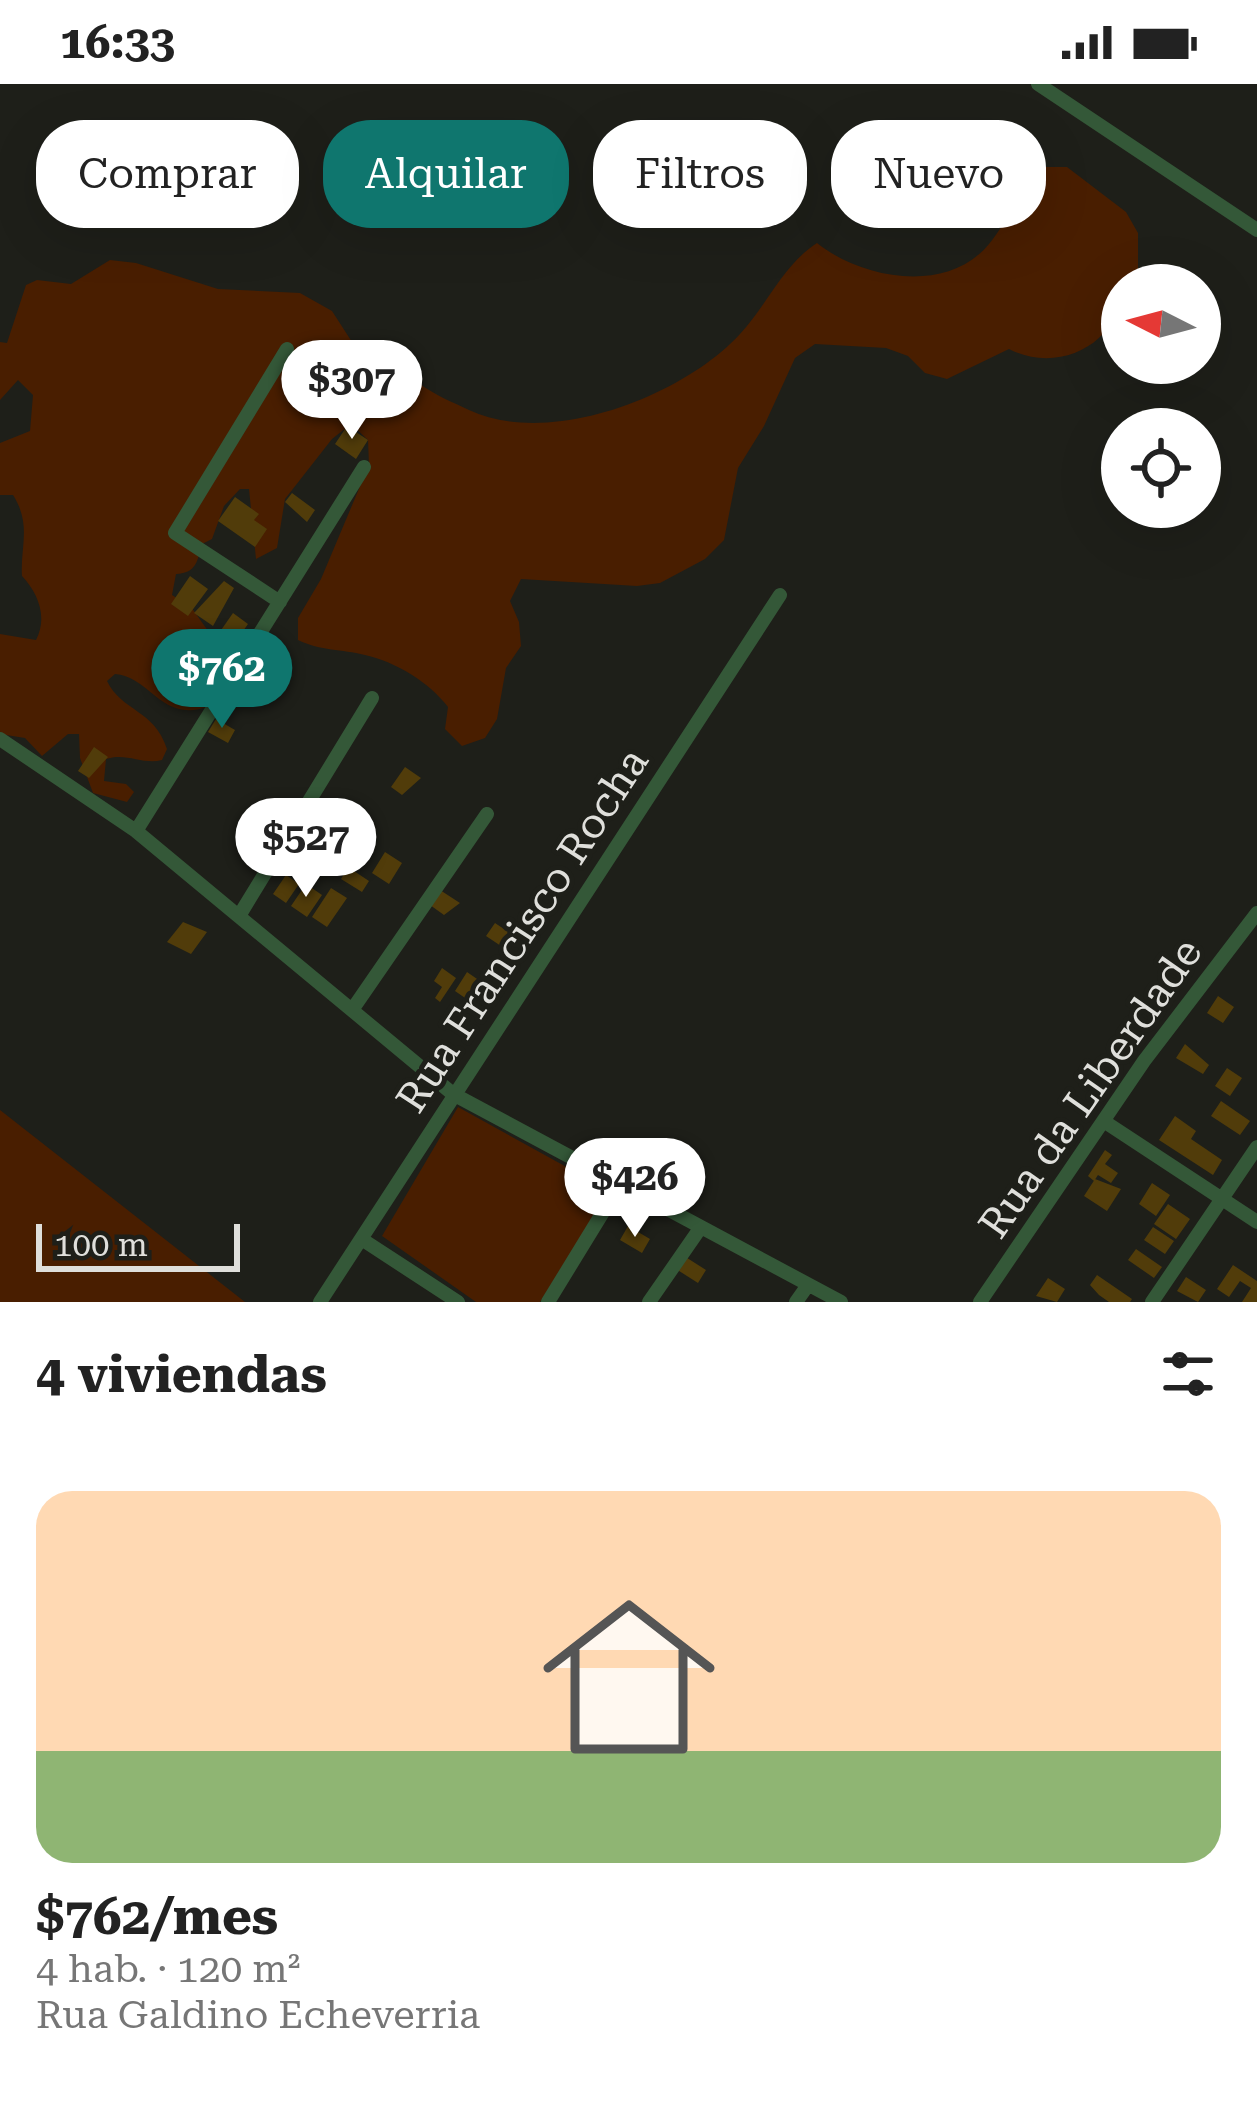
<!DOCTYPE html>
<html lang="es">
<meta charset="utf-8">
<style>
:root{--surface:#fff;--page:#f6f6f6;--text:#222;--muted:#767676;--accent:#0f766e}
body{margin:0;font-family:"Roboto Serif",serif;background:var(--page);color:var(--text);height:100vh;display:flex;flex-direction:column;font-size:45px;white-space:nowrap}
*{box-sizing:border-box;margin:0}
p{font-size:39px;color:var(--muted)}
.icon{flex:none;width:66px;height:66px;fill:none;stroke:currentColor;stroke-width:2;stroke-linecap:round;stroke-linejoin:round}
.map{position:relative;height:1218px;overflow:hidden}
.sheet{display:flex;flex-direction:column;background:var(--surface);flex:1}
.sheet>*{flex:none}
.hud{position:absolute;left:36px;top:36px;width:1185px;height:108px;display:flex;gap:24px}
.needle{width:78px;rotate:276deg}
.controls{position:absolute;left:1101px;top:180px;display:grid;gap:24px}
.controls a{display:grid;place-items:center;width:120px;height:120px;border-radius:50%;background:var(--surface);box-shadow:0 12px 48px #0002;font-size:60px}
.scale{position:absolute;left:36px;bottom:30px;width:204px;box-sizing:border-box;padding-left:12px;border:6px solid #dfdfdb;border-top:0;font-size:33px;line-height:42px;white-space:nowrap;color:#dfdfdb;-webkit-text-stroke:9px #1e1f19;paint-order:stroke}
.price{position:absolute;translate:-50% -102px;padding:0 27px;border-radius:42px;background:#fff;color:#222;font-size:39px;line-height:78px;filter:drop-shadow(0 3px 6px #0008)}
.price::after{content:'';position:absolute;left:50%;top:72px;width:36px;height:27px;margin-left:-18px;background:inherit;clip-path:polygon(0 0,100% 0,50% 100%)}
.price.selected{background:var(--accent);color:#fff}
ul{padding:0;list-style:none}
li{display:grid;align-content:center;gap:24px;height:636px;padding:0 36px}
li span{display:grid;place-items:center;height:372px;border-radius:36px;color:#555}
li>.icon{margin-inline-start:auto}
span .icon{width:216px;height:216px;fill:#fffc;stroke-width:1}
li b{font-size:51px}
h2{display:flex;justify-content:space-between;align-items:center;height:144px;padding:0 36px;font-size:51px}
.chip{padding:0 42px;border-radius:48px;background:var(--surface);box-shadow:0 12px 48px #0002;font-size:42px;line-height:108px}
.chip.selected{background:var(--accent);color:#fff}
.status{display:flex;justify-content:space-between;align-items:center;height:84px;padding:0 60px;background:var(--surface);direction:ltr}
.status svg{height:33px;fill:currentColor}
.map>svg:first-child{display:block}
</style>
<div class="status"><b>16:33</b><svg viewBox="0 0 49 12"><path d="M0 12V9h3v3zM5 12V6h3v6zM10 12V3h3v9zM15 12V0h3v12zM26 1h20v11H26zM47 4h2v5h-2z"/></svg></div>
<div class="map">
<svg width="1257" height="1218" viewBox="0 0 1257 1218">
<rect width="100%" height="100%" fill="#1e1f19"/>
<path fill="#491e00" d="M1042,83H1067L1126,128L1138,149V196L1135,201H1122C1122,259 1059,291 1009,265L947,295L925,289L908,272L886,264L815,260L795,274L764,342L738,384L724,456L705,475L660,499L637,502L521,495L510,517L519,538L521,562L506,584L497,635L485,654L462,662L445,645L448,623C429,598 396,578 365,571C341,565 321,567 298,556V534L321,495L369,381L368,356L351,340L332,355L285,415L277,464L256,475L249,405H240L224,422L212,455L202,460C197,477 197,489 176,490L172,511L191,523L211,551L210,577L219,598L212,621C162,642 152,593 115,590L107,597C122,628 154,625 167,665L162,676C143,681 126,668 106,675L104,697L126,700L134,708L127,718L93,709L80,674L79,650H68L42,672L25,654L0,650V550L36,556C48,533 38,509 22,492C20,463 32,441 13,411H0V359L30,347L33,311L18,296L0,316V258L7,259L26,201L37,196L71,200L110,176L136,179L218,205L300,209L332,227L352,258C382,255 397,285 420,300C435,311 452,318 469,326C550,364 683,312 740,250C768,220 782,182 817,159C862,195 947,211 989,160C1009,136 1019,106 1042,83Z
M458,1023L610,1107L540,1218H476L382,1152Z
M0,1026L245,1218H0Z"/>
<path fill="#513c0a" d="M347,342L368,356L356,375L335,360Z
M292,409L315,426L307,438L285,418Z
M235,413L259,430L254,436L267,445L255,463L218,437Z
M190,492L208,505L188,532L171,520Z
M224,497L234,504L213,542L194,529Z
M233,529L248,540L234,560L219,549Z
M216,635L235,646L228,659L208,648Z
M94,663L108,673L89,694L78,687Z
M405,683L421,694L402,711L391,703Z
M324,729L337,738L331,747L341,754L336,761L313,746Z
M304,755L323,771L307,787L298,780L303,773L296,767Z
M385,768L402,779L389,800L372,789Z
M348,783L369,797L362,808L341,795Z
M286,791L299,800L286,819L273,810Z
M306,800L322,811L307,833L291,822Z
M331,804L347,814L327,843L312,833Z
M440,806L460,819L444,831L430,821Z
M183,838L207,848L191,870L167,858Z
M495,839L516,853L507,866L486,852Z
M442,884L456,894L440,918L435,914L442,903L434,897Z
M467,888L480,897L468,916L455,907Z
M1218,912L1234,923L1223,939L1207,929Z
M1185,960L1209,981L1203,990L1176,974Z
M1227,984L1242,994L1230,1012L1215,1002Z
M1221,1017L1250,1037L1240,1051L1211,1032Z
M1175,1032L1196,1047L1191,1055L1222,1076L1213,1091L1159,1056Z
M1105,1066L1112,1071L1105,1080L1118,1089L1111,1099L1098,1091L1094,1097L1088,1092Z
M1095,1095L1121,1105L1107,1127L1084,1112Z
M1152,1099L1170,1111L1156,1132L1139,1120Z
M1168,1120L1190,1135L1176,1155L1154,1140Z
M628,1142L650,1155L642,1169L620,1156Z
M1153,1143L1174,1157L1165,1170L1144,1156Z
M1136,1165L1162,1183L1154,1194L1128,1176Z
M684,1172L706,1186L698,1199L676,1185Z
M1233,1181L1257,1197V1218H1242L1251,1204L1240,1197L1229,1213L1217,1205Z
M1097,1191L1132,1215L1130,1218H1109L1099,1211L1090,1201Z
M1186,1193L1206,1206L1198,1218L1177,1207Z
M1048,1194L1065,1205L1057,1218L1036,1212Z"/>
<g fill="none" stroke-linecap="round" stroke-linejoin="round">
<path stroke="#345838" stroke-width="14" d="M1038,0L1257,146
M280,518L175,449L287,265
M0,655L136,747L453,1010L841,1218
M136,747L364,383
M239,832L372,614
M352,926L487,730
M1105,1038L1257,1138
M363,1156L458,1218
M320,1218L780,511
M548,1218L619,1102
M649,1218L701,1143
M796,1218L808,1201
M980,1218L1144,977L1257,829
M1152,1218L1257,1063"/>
</g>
<g text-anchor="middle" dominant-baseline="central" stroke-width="10" stroke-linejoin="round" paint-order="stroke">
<g font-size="42" fill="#dfdfdb" stroke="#1e1f19">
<text transform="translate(522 846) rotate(-57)">Rua Francisco Rocha</text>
<text transform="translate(1090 1004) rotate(-55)">Rua da Liberdade</text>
</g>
</g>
</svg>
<div class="controls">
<a><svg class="needle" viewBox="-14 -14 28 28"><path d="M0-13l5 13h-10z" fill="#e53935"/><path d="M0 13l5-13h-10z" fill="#767676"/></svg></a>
<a><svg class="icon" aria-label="locate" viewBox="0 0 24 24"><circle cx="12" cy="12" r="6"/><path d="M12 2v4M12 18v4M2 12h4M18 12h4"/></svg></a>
</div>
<div class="scale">100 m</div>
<b class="price" style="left:352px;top:358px">$307</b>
<b class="price selected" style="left:222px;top:647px">$762</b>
<b class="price" style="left:306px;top:816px">$527</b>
<b class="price" style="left:635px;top:1156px">$426</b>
<div class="hud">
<a class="chip">Comprar</a>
<a class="chip selected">Alquilar</a>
<a class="chip">Filtros</a>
<a class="chip">Nuevo</a>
</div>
</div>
<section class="sheet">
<h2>4 viviendas<svg class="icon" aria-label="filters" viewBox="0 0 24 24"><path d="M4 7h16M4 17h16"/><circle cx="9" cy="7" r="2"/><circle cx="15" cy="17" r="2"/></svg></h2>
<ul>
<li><span style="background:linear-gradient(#ffd9b3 70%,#8fb573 0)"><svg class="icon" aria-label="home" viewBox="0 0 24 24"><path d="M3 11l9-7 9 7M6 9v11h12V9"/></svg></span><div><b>$762/mes</b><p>4 hab. · 120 m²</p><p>Rua Galdino Echeverria</p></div></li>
</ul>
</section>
